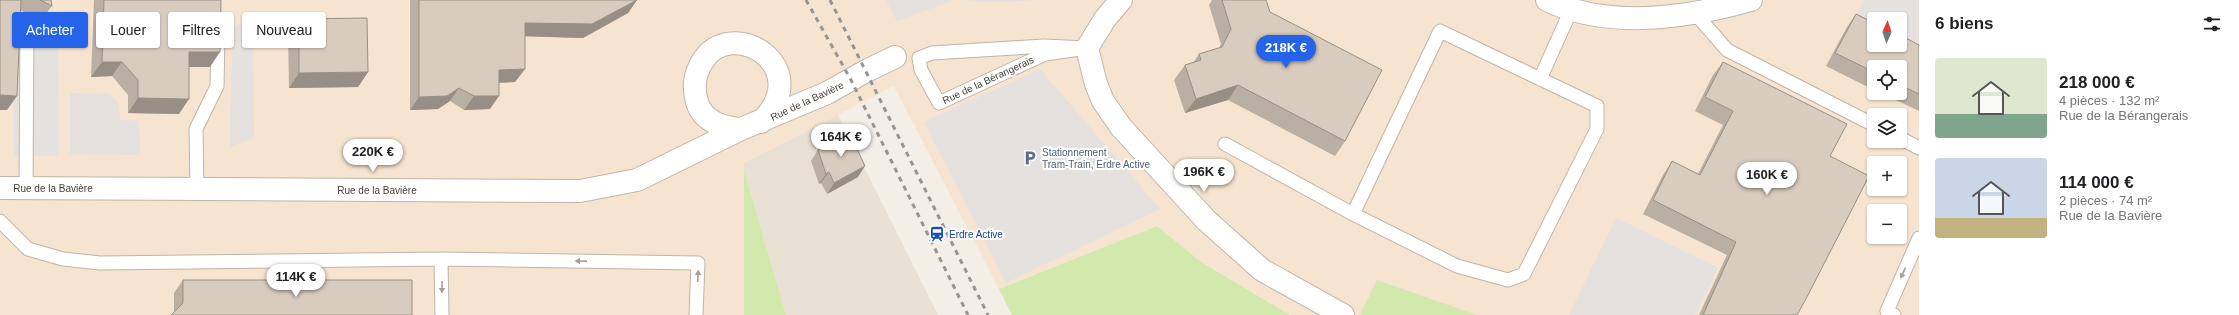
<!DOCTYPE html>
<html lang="fr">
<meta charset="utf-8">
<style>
:root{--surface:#fff;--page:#f6f6f6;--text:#202124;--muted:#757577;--accent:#2563eb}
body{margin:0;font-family:Arial,sans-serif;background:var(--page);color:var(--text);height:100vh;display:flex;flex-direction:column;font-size:15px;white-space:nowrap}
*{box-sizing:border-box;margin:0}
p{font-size:13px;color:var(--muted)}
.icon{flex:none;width:22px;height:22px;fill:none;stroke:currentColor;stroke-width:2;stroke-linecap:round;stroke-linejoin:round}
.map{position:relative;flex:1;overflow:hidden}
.side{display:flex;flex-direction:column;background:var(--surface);width:320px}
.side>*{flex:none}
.top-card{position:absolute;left:12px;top:12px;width:380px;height:36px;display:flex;gap:8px}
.needle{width:26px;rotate:3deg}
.controls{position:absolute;left:1867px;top:12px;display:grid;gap:8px}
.controls a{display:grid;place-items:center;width:40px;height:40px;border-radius:4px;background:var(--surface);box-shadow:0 1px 3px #0004;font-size:20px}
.price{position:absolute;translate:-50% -34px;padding:0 9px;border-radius:14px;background:#fff;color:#222;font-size:13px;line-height:26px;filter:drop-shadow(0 1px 2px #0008)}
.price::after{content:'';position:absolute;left:50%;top:24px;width:12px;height:9px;margin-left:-6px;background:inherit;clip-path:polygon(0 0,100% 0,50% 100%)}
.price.active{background:var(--accent);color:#fff}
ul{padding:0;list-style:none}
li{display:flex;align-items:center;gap:12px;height:100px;padding:0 16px}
li span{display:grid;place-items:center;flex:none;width:112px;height:80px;border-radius:4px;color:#555}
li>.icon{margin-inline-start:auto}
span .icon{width:48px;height:48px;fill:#fffc;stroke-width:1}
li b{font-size:17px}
h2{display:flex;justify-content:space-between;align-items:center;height:48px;padding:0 16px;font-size:17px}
.tag{padding:0 14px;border-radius:4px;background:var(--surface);box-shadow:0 1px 3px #0004;font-size:14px;line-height:36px}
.tag.active{background:var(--accent);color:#fff}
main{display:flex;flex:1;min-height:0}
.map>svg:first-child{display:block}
</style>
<main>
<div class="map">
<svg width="1919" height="315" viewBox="0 0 1919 315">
<rect width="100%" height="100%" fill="#f3eee6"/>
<path fill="#e7e0d3" d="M838,115L938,315H786L744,170V163Z"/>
<path fill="#f6e3d0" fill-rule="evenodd" d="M0,0H1919V315H1477L1377,280L1360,315H1290L1201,262L1157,226L999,289L894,86L744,163V315H0ZM1874,19H1900V45H1874ZM1874,67H1900V93H1874ZM1874,115H1900V141H1874ZM1874,163H1900V189H1874ZM1874,211H1900V237H1874Z"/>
<path fill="#d2e9ad" d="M744,170L786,315H744Z
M1157,226L1201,262L1290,315H1012L999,289Z
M1377,280L1477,315H1360Z"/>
<path fill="#e4e1de" d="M886,0H954L897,21Z
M962,0H1039L992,2Z
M1864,0H1919V44L1900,35V19H1874V23L1857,15Z
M253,19L254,138L230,147L232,28Z
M13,25H58L59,156H14Z
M1040,69L1160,209L1006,283L924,122Z
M70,93L108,94L118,102L120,120L139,121L140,155L70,154Z
M1616,218L1718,268L1695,315H1569Z"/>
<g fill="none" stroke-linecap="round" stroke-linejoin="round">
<g stroke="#bfb5a8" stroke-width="15">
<path id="lane" d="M1694,12L1727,50L1874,125
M1044,46L1087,48L1045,54L939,103L921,70L919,58L932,53Z
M1540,79L1571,10
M1900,138L1919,148
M1225,144L1353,214L1440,31L1597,106V129L1524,274L1508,280L1457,266L1353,214
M26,188L27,26
M197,189L196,129L217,86L218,37
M0,221L28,249L63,259L100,263L441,259L698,263L696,315
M441,259L442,315
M1894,315L1887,311L1919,238"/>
</g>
<g stroke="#bfb5a8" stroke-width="24">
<path id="street" d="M1121,0L1105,19L1087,48L1096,84L1103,101L1121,127L1206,220L1262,270L1343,315
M1547,0C1609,30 1687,18 1751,0
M741,129C724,128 703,122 697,102C693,87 694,76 702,62C731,14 817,67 761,122
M0,188L580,191L637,180L741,129L827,93L866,71L895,57"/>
</g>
<use href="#lane" stroke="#fff" stroke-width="13"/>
<use href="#street" stroke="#fff" stroke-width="22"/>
<path stroke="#959595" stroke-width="3" stroke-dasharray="5 5" stroke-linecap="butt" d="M806,0L851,80L968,315
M830,0L988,315"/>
</g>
<path fill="#baafa3" d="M0,0H51L52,6L41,20L20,10L7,110H0Z
M94,0H221L210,67H189L179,114L128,113V95L112,76L91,77Z
M410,0H637L628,13L583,38L525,36V69L515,82L499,83L490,109L464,110L450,101L438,109L410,110Z
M1212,0H1266L1270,12L1345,141L1335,156L1228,100L1185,113L1174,80L1185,65L1193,63L1199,54L1219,48L1221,44L1209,5Z
M1856,14L1919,45V111L1881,93H1900V67H1874V90L1826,66L1847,27Z
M299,19L368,72L358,87L289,88L288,33Z
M1723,62L1830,156L1797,315H1699L1727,255L1643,214L1663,175L1672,161L1698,174L1723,125L1695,111L1713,75Z
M818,150L858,177L827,194L821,183L819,184L811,161Z
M183,280L412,315L174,312V293Z"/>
<path fill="#978f85" d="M637,0L628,13L583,38L516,36L525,23Z
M189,52H220L210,67H178Z
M102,62H122L112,76L91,77Z
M525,69L515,82L490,83L499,70Z
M368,72L358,87L289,88L299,73Z
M1238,85L1228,100L1185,113L1196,99Z
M459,88L450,101L438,109L410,110L419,97Z
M0,95L17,96L7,110H0Z
M474,96H499L490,109L464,110Z
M138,98L189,99L179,114L128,113Z
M865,166L858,177L827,194L834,183Z
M829,172L821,183L819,184L826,174Z"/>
<path fill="#d8ccbe" stroke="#978f85" d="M0,0H21L17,96L0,95Z
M40,0H51L52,6Z
M104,0H221L220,52H189V99L138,98V80L122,62H102Z
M419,0H637L592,24L525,23V69L499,70V96H474L459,88L447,96L419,97Z
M1222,0H1266L1270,12L1382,70L1345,141L1238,85L1196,99L1185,65L1201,60L1199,54L1222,47L1231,29Z
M1856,14L1874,23V45H1900V35L1919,45V94L1900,85V67H1874V72L1835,53Z
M367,18L368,72L299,73V19Z
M1723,62L1847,124L1830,156L1869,176L1808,295L1797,315H1703L1736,242L1653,200L1672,161L1700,175L1733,111L1705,97Z
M850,134L865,166L834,183L829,172L826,174L818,150Z
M183,280H412V315H171L183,303Z"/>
<defs><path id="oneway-solid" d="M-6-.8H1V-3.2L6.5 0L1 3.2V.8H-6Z"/></defs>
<g fill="#a29e9a">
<use href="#oneway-solid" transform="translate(581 261) rotate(-179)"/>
<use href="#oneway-solid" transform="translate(1903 273) rotate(114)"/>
<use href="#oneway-solid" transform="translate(698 276) rotate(-88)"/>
<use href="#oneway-solid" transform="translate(442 287) rotate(90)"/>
</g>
<defs>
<g id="parking-bare" transform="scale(1.2)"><path d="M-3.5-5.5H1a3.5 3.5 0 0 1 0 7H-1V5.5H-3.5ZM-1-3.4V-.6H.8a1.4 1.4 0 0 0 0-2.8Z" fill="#5c6f8a" stroke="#fff" stroke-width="2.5" paint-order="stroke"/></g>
<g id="station-bare" transform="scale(1.2)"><path d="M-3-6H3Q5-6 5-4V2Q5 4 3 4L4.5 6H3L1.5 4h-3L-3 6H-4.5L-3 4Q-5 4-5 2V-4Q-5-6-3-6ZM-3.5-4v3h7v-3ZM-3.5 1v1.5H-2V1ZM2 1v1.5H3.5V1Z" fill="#1a4fb4" stroke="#fff" stroke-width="2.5" paint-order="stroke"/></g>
</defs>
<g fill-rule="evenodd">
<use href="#parking-bare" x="1030" y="158"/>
<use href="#station-bare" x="937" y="234"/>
</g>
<g text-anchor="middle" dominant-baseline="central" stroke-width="4" stroke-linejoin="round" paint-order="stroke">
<g font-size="10" fill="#463e35" stroke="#fff">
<text transform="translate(988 80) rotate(-25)">Rue de la Bérangerais</text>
<text transform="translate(807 101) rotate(-25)">Rue de la Bavière</text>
<text x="53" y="188">Rue de la Bavière</text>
<text x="377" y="190">Rue de la Bavière</text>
</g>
<g font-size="10" fill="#4e5e75" stroke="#fff" text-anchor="start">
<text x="1042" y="152">Stationnement<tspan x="1042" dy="12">Tram-Train, Erdre Active</tspan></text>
</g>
<g font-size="10" fill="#164399" stroke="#fff" text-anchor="start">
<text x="949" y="234">Erdre Active</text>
</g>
</g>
</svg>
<div class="controls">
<a><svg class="needle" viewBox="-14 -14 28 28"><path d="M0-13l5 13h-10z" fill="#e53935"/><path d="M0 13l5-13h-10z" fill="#757577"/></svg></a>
<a><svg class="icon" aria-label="locate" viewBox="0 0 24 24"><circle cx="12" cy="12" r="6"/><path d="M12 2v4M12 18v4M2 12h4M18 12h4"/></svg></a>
<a><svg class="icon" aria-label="layers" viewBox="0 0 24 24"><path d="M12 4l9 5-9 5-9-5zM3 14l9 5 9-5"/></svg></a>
<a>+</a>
<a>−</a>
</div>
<b class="price active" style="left:1286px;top:69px">218K €</b>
<b class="price" style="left:841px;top:158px">164K €</b>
<b class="price" style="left:373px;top:173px">220K €</b>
<b class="price" style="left:1204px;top:193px">196K €</b>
<b class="price" style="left:1767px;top:196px">160K €</b>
<b class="price" style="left:296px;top:298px">114K €</b>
<div class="top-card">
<a class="tag active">Acheter</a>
<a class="tag">Louer</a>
<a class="tag">Filtres</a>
<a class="tag">Nouveau</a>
</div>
</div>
<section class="side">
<h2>6 biens<svg class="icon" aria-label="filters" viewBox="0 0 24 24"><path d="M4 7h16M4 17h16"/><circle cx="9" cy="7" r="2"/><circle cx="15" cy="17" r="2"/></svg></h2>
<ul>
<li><span style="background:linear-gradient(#dfe7d0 70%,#7fa58c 0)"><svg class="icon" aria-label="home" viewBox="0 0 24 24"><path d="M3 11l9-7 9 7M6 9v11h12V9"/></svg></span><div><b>218 000 €</b><p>4 pièces · 132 m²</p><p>Rue de la Bérangerais</p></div></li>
<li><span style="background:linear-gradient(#c9d6e8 75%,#c2b280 0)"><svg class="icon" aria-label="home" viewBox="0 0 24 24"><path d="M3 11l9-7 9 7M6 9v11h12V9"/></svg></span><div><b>114 000 €</b><p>2 pièces · 74 m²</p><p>Rue de la Bavière</p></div></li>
</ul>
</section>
</main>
